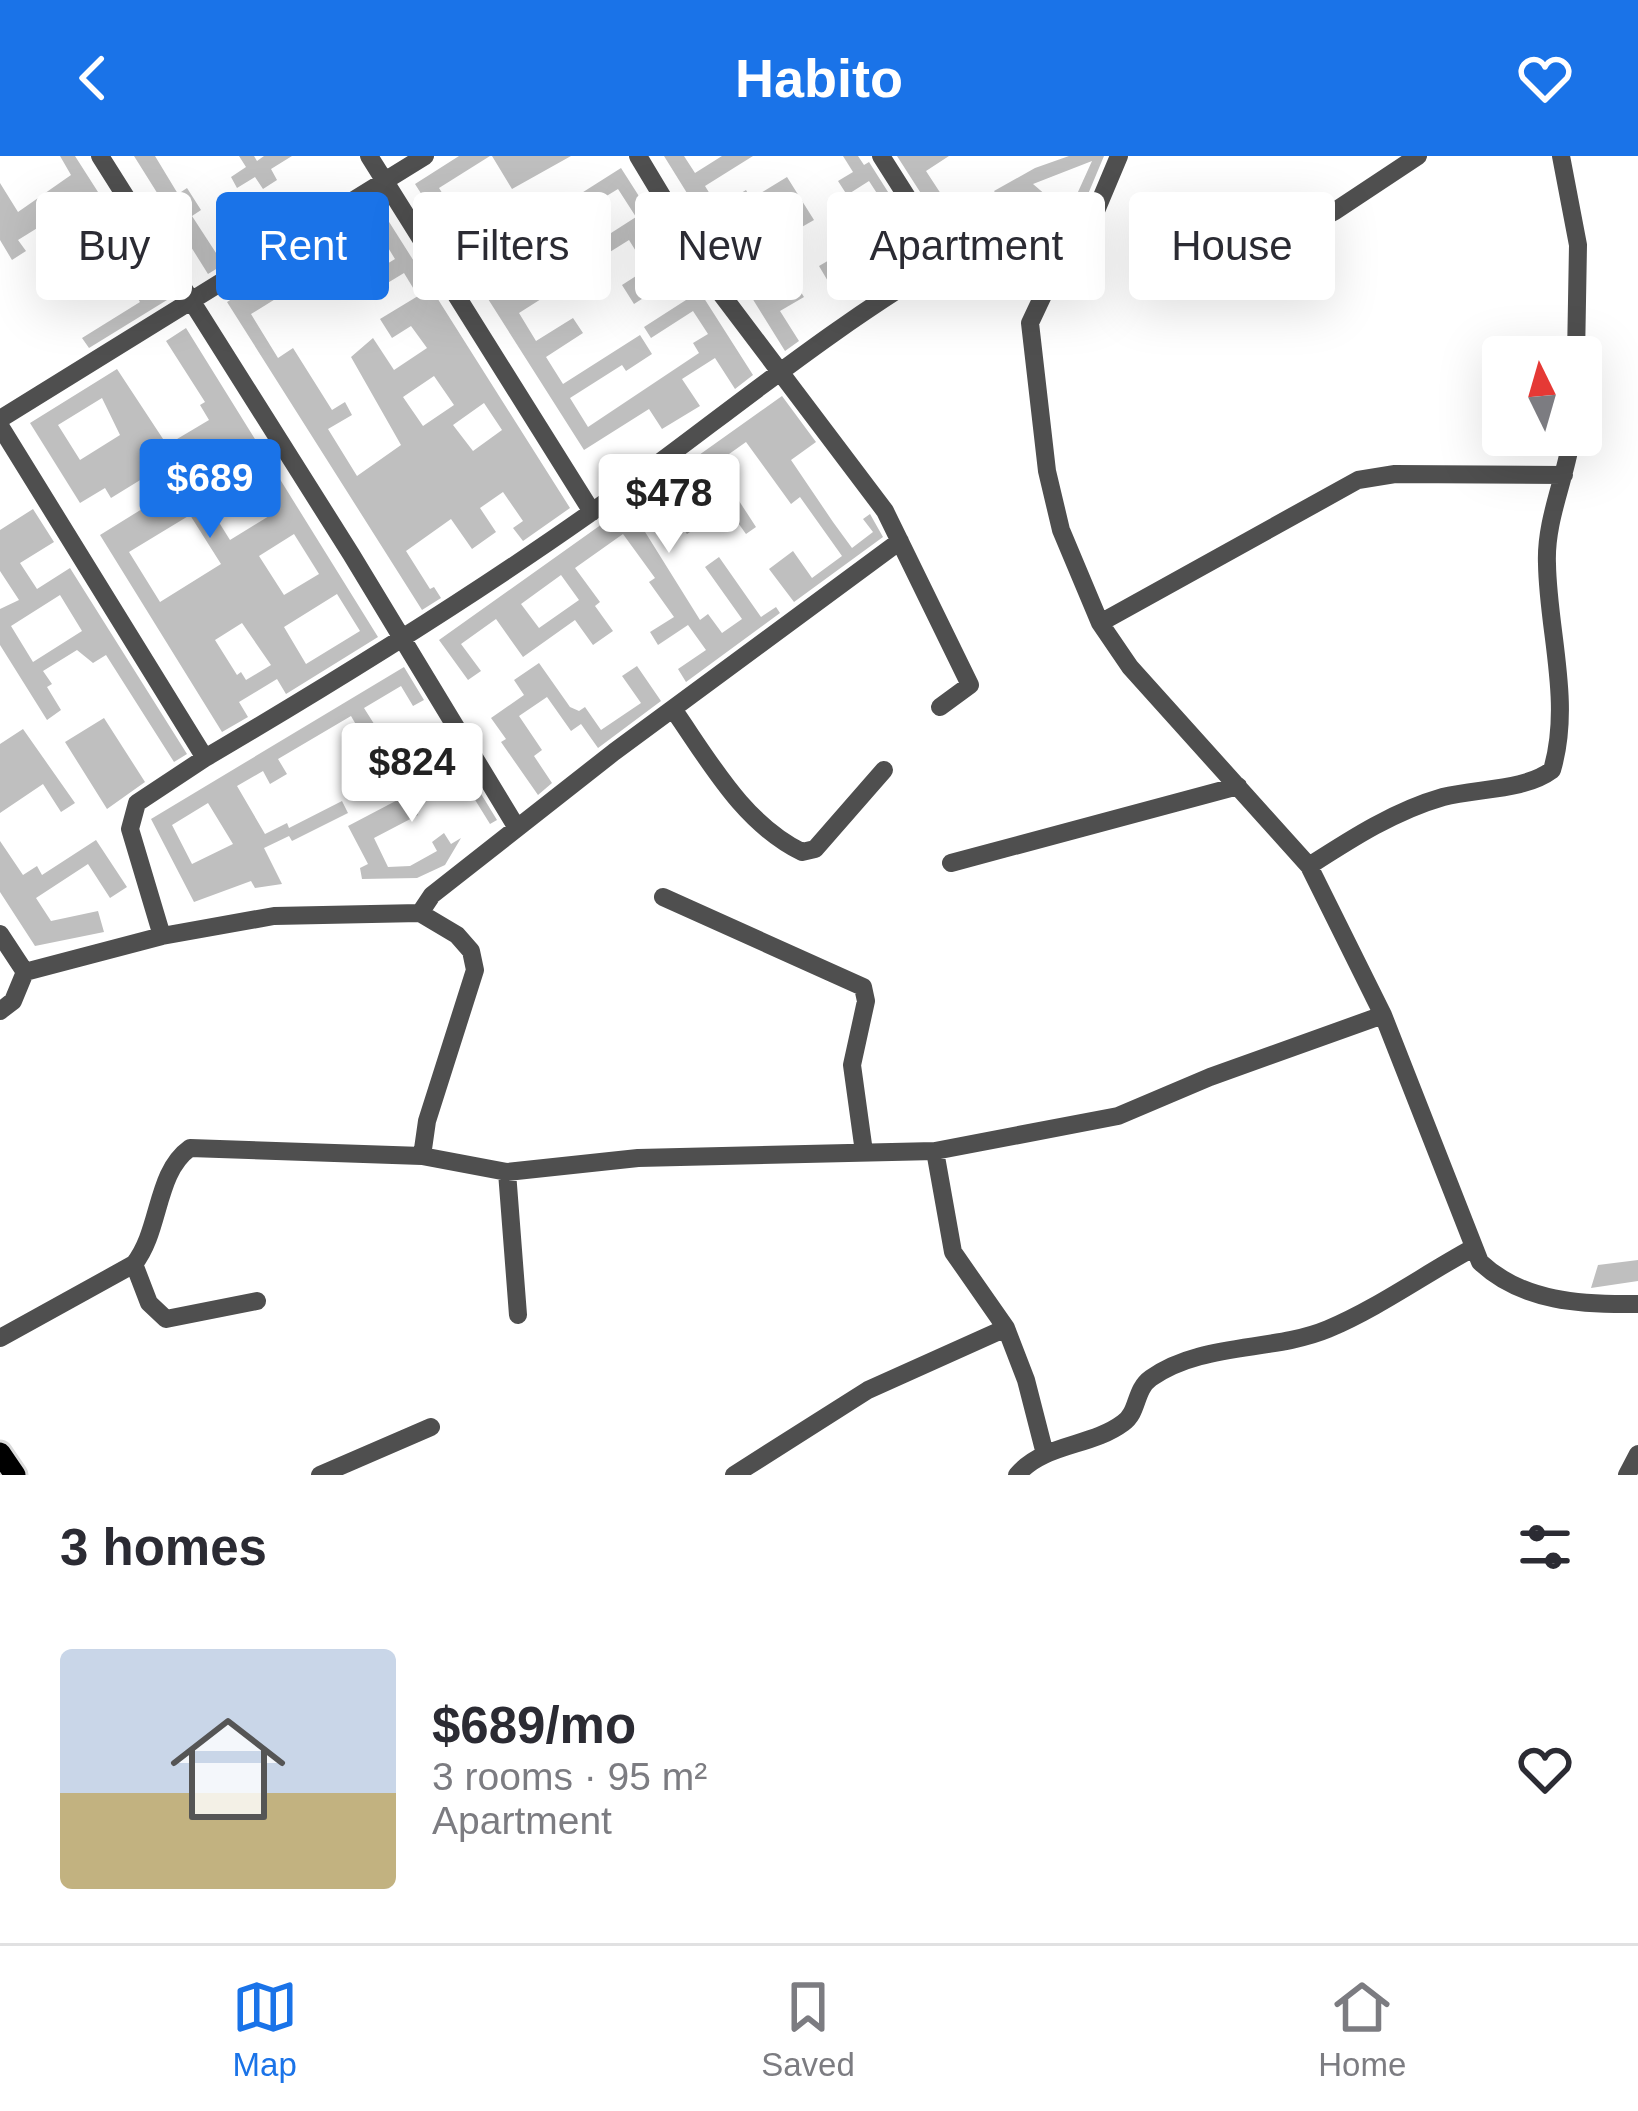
<!DOCTYPE html>
<meta charset="utf-8">
<style>
:root{--surface:#fff;--page:#f7f7f7;--text:#2b2b33;--muted:#7c7c81;--line:#e1e1e2;--accent:#1a73e8}
body{margin:0;font-family:Arial,sans-serif;background:var(--page);color:var(--text);height:100vh;display:flex;flex-direction:column;font-size:45px;white-space:nowrap}
*{box-sizing:border-box;margin:0}
p{font-size:39px;color:var(--muted)}
.icon{flex:none;width:66px;height:66px;fill:none;stroke:currentColor;stroke-width:2;stroke-linecap:round;stroke-linejoin:round}
.map{position:relative;height:1319px;overflow:hidden}
.side{display:flex;flex-direction:column;background:var(--surface);flex:1}
.side>*{flex:none}
.top-card{position:absolute;left:36px;top:36px;width:1566px;height:108px;display:flex;gap:24px}
.needle{width:78px;rotate:355deg}
.tools{position:absolute;left:1482px;top:180px;display:grid;gap:24px}
.tools a{display:grid;place-items:center;width:120px;height:120px;border-radius:12px;background:var(--surface);box-shadow:0 12px 48px #0002;font-size:60px}
.price{position:absolute;translate:-50% -102px;padding:0 27px;border-radius:12px;background:#fff;color:#222;font-size:39px;line-height:78px;filter:drop-shadow(0 3px 6px #0008)}
.price::after{content:'';position:absolute;left:50%;top:72px;width:36px;height:27px;margin-left:-18px;background:inherit;clip-path:polygon(0 0,100% 0,50% 100%)}
.price.active{background:var(--accent);color:#fff}
ul{padding:0;list-style:none}
li{display:flex;align-items:center;gap:36px;height:300px;padding:0 60px}
li span{display:grid;place-items:center;flex:none;width:336px;height:240px;border-radius:12px;color:#555}
li>.icon{margin-inline-start:auto}
span .icon{width:144px;height:144px;fill:#fffc;stroke-width:1}
li b{font-size:51px}
h2{display:flex;justify-content:space-between;align-items:center;height:144px;padding:0 60px;font-size:51px}
.pill{padding:0 42px;border-radius:12px;background:var(--surface);box-shadow:0 12px 48px #0002;font-size:42px;line-height:108px}
.pill.active{background:var(--accent);color:#fff}
header{display:flex;justify-content:space-between;align-items:center;height:156px;padding:0 60px;background:var(--accent);color:#fff;font-size:54px;font-weight:700}
.tabs{display:flex;justify-content:space-around;align-items:center;height:168px;border-top:3px solid var(--line);background:var(--surface);font-size:33px;color:var(--muted)}
.tabs a{display:grid;justify-items:center;gap:6px}
.tabs .active{color:var(--accent)}
.map>svg:first-child{display:block}
</style>
<header><svg class="icon" aria-label="back" viewBox="0 0 24 24"><path d="M15 5l-7 7 7 7"/></svg>Habito<svg class="icon" aria-label="heart" viewBox="0 0 24 24"><path d="M12 20l-8-8c-3-5 5-10 8-4 3-6 11-1 8 4z"/></svg></header>
<div class="map">
<svg width="1638" height="1319" viewBox="0 0 1638 1319">
<rect width="100%" height="100%" fill="#fff"/>
<path fill="#bfbfbf" fill-rule="evenodd" d="M60,0H75L167,144L89,192L82,182L140,146L109,97L118,92L99,63L73,77L60,58L18,84L26,95L12,104L0,84V27L18,56L71,19Z
M134,0H155L178,38L187,32L201,54L192,60L218,100L259,75L265,83L208,118Z
M239,0H254L257,5L264,0H292L271,13L277,24L263,33L255,21L237,32L231,21L246,11Z
M459,0H490L439,32L485,104L521,81L529,94L492,117L509,144L551,117L560,131L519,157L536,185L573,162L583,177L546,201L563,228L640,179L652,198L626,215L622,209L570,242L588,271L699,197L693,187L708,178L693,155L651,182L644,171L686,144L673,123L634,148L622,129L647,113L629,84L605,99L597,86L636,61L618,33L577,58L569,45L621,12L753,219L735,233L715,202L682,223L700,250L662,273L649,253L584,294L415,28Z
M492,0H571L512,33Z
M664,0H684L695,17L722,0H753L705,30L718,51L746,34L751,43L787,21L814,64L800,72L780,42L730,73L747,102L781,81L790,95L763,112L781,140L797,130L804,141L780,155L799,185L785,195Z
M843,0H858L864,9L869,6L928,99L859,143L847,123L832,132L819,110L831,103L828,98L891,59L869,25L847,39L838,25L853,16ZM899,73L912,93L863,124L850,103Z
M897,0H949L926,15L941,38L927,47L931,53Z
M1069,0H1104L1078,62L1047,108L994,35L1035,12ZM1092,5L1068,58L1033,28Z
M379,50L570,352L523,385L513,372L523,365L503,336L480,352L496,376L472,393L451,363L406,395L430,433L434,431L441,442L422,454L227,146ZM376,72L395,103L362,123L371,137L404,117L418,140L380,163L392,182L411,170L427,192L394,214L373,182L351,201L401,289L357,320L328,273L352,259L345,246L332,254L293,192L278,202L251,158L306,124L309,129L324,119L317,108ZM434,220L454,249L423,270L403,241ZM484,247L502,274L473,295L453,269Z
M955,52L962,63L977,54L986,71L951,86L936,62Z
M186,172L378,481L286,538L277,523L239,546L248,561L222,576L100,379L176,332L163,310L111,342L105,332L80,347L30,267L117,213L167,289L209,264L200,249L205,246L166,185ZM102,242L120,279L80,304L58,269ZM258,322L273,346L269,349L274,357L230,384L210,352ZM190,359L221,408L160,446L129,396ZM294,378L319,418L284,439L259,400ZM337,438L360,475L306,508L284,471ZM242,467L271,509L246,524L241,516L237,519L215,484Z
M782,240L816,286L791,304L833,366L852,392L873,376L863,363L870,358L883,381L794,446L769,413L793,395L812,422L842,400L800,341L791,348L746,286L715,308L756,371L746,378L703,318L675,337L699,370L687,378L663,345L637,363L700,464L708,458L722,477L742,463L705,411L719,401L761,461L776,451L780,457L686,526L678,513L706,494L688,469L658,489L650,476L674,461L649,426L655,422L623,378L575,412L600,446L595,450L613,475L593,489L575,464L523,501L496,463L461,488L481,515L468,524L439,484ZM561,419L579,444L539,472L521,448Z
M33,353L54,386L20,407L37,433L70,412L187,598L174,606L106,499L93,507L77,494L43,515L52,528L47,531L61,554L47,564L0,489V453L19,444L0,415V374ZM60,439L82,475L33,506L11,470Z
M539,507L570,551L579,555L585,551L601,574L641,547L622,520L637,510L661,545L598,592L581,568L571,575L547,541L519,560L542,594L534,600L552,627L538,639L501,586L506,583L491,562L524,539L514,524Z
M404,511L424,544L413,550L401,530L364,552L376,571L362,579L351,560L278,603L287,618L270,628L263,615L237,630L265,678L287,667L289,672L342,645L348,657L292,685L289,680L264,692L282,728L255,732L251,725L194,746L151,663ZM208,647L233,688L192,708L172,669Z
M104,562L145,626L107,653L65,586Z
M23,573L75,647L61,656L43,628L0,657V588Z
M444,609L450,618L464,610L497,664L490,668L464,626L439,641L437,638L414,651L418,659L374,682L388,711L410,710L437,695L432,686L444,677L451,688L461,682L445,709L417,722L362,723L360,712L368,708L348,670L407,639L404,634Z
M96,684L127,731L110,742L88,708L36,742L51,765L98,755L104,776L35,790L0,736V685L23,719L37,710L42,719Z
M1638,1104V1125L1591,1132L1598,1109Z"/>
<g fill="none" stroke-linecap="round" stroke-linejoin="round">
<g stroke="#dbdbdb" stroke-width="27">
<path id="major" d="M0,1297L15,1319"/>
</g>
<path stroke="#4f4f4f" stroke-width="18" d="M100,0L351,398L517,672
M369,0L592,356
M638,0L719,135L885,355L970,529L940,551
M881,0L947,104
M1119,0L1090,69L1046,133L1030,167L1047,315L1061,374L1100,467L1130,511L1309,710L1383,859L1480,1106C1522,1146 1583,1149 1638,1148
M1561,0L1578,89L1576,201
M1290,79L1335,55L1418,0
M0,263L425,0
M0,270L205,602C336,525 464,446 589,358C712,271 828,171 960,96C996,78 1025,107 1046,133
M1100,467L1358,324L1395,318L1564,319
M673,553C710,606 743,667 802,696L815,693L884,614
M951,707L1238,630
M1309,710C1351,683 1394,655 1443,641C1477,632 1524,635 1552,614C1572,547 1548,475 1547,408C1545,364 1566,322 1572,279
M663,741L863,831L866,845L852,909L864,996
M420,757L432,739L614,596L900,385
M0,778L25,816
M162,780L130,673L137,647L205,602
M0,855L13,845L25,816L162,780L274,760L420,757L457,779L471,795L475,814L427,965L422,1000
M935,995L953,1096L1006,1172L1026,1224L1045,1298
M507,1016L518,1159
M134,1108L149,1147L166,1163L257,1145
M0,1182L134,1108C161,1074 155,1017 190,992L422,1000L507,1016L638,1002L935,995L1118,960L1210,921L1383,859
M320,1319L431,1271
M734,1319L868,1234L1006,1172
M1017,1319C1044,1287 1091,1291 1123,1267C1139,1256 1134,1234 1151,1222C1202,1186 1273,1196 1328,1173C1378,1152 1425,1118 1473,1092
M1627,1319L1638,1298"/>
<use href="#major" stroke="#000" stroke-width="21"/>
</g>
</svg>
<div class="tools">
<a><svg class="needle" viewBox="-14 -14 28 28"><path d="M0-13l5 13h-10z" fill="#e53935"/><path d="M0 13l5-13h-10z" fill="#7c7c81"/></svg></a>
</div>
<b class="price active" style="left:210px;top:385px">$689</b>
<b class="price" style="left:669px;top:400px">$478</b>
<b class="price" style="left:412px;top:669px">$824</b>
<div class="top-card">
<a class="pill">Buy</a>
<a class="pill active">Rent</a>
<a class="pill">Filters</a>
<a class="pill">New</a>
<a class="pill">Apartment</a>
<a class="pill">House</a>
</div>
</div>
<section class="side">
<h2>3 homes<svg class="icon" aria-label="filters" viewBox="0 0 24 24"><path d="M4 7h16M4 17h16"/><circle cx="9" cy="7" r="2"/><circle cx="15" cy="17" r="2"/></svg></h2>
<ul>
<li><span style="background:linear-gradient(#c9d6e8 60%,#c2b280 0)"><svg class="icon" aria-label="home" viewBox="0 0 24 24"><path d="M3 11l9-7 9 7M6 9v11h12V9"/></svg></span><div><b>$689/mo</b><p>3 rooms · 95 m²</p><p>Apartment</p></div><svg class="icon" aria-label="heart" viewBox="0 0 24 24"><path d="M12 20l-8-8c-3-5 5-10 8-4 3-6 11-1 8 4z"/></svg></li>
</ul>
</section>
<nav class="tabs">
<a class="active"><svg class="icon" aria-label="map" viewBox="0 0 24 24"><path d="M3 6l6-2 6 2 6-2v14l-6 2-6-2-6 2zM9 4v14M15 6v14"/></svg>Map</a>
<a><svg class="icon" aria-label="saved" viewBox="0 0 24 24"><path d="M7 4h10v16l-5-4-5 4z"/></svg>Saved</a>
<a><svg class="icon" aria-label="home" viewBox="0 0 24 24"><path d="M3 11l9-7 9 7M6 9v11h12V9"/></svg>Home</a>
</nav>
